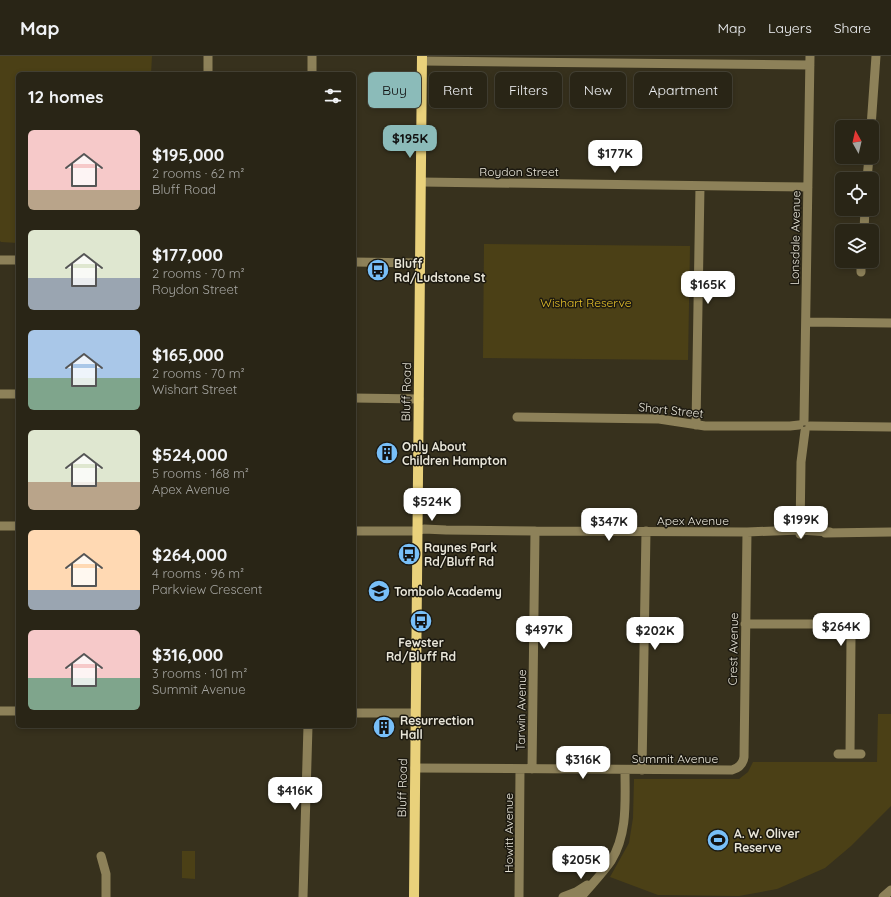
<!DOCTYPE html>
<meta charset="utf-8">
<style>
:root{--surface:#292516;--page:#312d1f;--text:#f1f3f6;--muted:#a5a5a1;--line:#454235;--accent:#8bbbb9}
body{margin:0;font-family:Quicksand,sans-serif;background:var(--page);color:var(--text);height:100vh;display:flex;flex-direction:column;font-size:15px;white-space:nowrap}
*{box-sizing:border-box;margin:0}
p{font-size:13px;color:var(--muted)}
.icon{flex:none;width:22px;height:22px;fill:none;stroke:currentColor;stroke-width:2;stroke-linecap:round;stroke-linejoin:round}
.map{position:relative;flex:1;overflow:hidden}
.sheet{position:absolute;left:16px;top:16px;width:340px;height:656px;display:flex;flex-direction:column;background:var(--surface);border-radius:6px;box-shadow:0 2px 6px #0003,0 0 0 1px var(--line)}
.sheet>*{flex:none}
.hud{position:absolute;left:368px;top:16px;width:380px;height:36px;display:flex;gap:8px}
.needle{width:26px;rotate:352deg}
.fabs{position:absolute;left:835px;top:64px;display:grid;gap:8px}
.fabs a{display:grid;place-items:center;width:44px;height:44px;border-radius:6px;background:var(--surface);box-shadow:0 2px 6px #0003,0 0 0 1px var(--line);font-size:20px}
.price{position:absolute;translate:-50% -34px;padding:0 9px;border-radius:8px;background:#fff;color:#222;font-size:13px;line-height:26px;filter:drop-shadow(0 1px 2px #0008)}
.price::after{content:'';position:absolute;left:50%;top:24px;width:12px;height:9px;margin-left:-6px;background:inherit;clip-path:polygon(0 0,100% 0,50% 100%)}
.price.on{background:var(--accent);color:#111}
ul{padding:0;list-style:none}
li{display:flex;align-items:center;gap:12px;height:100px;padding:0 12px}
li span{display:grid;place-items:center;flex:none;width:112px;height:80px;border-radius:6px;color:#555}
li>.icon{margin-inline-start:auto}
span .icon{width:48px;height:48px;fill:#fffc;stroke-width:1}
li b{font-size:17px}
h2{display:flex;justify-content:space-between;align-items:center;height:48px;padding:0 12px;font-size:17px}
.chip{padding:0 14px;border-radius:6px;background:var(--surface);box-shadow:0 2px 6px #0003,0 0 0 1px var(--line);font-size:14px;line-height:36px}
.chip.on{background:var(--accent);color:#111}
header{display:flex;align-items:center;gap:24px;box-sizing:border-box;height:56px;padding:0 20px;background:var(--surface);border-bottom:1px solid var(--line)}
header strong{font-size:19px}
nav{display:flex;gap:22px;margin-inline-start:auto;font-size:14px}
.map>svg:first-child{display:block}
</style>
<header>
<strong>Map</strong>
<nav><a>Map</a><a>Layers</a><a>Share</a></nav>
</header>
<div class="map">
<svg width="891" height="841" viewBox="0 0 891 841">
<rect width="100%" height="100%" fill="#37311d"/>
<path fill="#4b4016" d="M0,0H152L151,18H18V187L1,186L0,185Z
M484,188L690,190L688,304L483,302Z
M878,658H891V750L851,790L825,812L777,833L739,840L658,839L610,821L629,787L633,762L634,723H739L748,716L753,706H877Z
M182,795H195V823L182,822Z"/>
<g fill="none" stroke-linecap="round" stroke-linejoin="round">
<path stroke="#8d8159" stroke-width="9" d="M422,5L810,9
M208,18V0
M312,18V0
M871,71L876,0
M867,123L869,101
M421,126L808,131
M864,175L865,153
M0,204H18
M354,206L420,207
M861,216V205
M806,266L891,267
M0,338H18
M354,342L419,343
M517,361L659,363L705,370H790L799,369
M804,365L810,0
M696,369L700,130
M810,370L891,371
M0,470H18
M354,475H417L424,473L446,474L535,475L747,476L800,474L830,476
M825,477L891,476
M800,478L801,406L805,375
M745,568H839C847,570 851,574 851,582L850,698
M0,655H18
M354,657H415
M838,698H861
M415,712L732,714C739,712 743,708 744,701L747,476
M532,713L535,475
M642,714L646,475
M101,800L106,818V841
M303,841L308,670
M519,841L520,713
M563,841L576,836L587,829
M581,841C591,829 602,818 611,805C628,777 625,745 625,714
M883,841L891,834"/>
<path stroke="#e9d17b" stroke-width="10" d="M414,841L422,0"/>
</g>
<defs>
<g id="bus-disc" transform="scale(1.15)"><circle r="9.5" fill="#78bff8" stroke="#1c1910"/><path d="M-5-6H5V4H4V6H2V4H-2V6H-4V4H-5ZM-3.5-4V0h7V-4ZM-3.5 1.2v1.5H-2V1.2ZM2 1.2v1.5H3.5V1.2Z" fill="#111"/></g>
<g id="building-disc" transform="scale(1.15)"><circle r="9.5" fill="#78bff8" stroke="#1c1910"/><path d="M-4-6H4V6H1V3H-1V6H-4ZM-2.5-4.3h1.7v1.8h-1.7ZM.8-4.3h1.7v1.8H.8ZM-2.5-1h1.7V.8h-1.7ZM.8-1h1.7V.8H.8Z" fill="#111"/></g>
<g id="school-disc" transform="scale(1.15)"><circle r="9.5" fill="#78bff8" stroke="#1c1910"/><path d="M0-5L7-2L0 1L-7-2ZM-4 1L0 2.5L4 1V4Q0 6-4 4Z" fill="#111"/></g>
<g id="stadium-disc" transform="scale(1.15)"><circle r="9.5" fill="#78bff8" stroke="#1c1910"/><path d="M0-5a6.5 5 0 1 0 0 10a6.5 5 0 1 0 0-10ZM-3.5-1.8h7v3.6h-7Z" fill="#111"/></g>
</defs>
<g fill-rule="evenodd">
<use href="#bus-disc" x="378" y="214"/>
<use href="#building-disc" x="387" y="397"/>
<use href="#bus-disc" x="409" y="498"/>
<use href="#school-disc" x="379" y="535"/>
<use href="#bus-disc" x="421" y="565"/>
<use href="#building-disc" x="384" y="671"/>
<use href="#stadium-disc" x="718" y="784"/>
</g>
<g text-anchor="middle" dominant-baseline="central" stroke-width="3" stroke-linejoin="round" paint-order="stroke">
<g font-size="12" fill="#e9e6d9" stroke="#1c1910">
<text x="519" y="115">Roydon Street</text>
<text transform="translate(795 182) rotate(-89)">Lonsdale Avenue</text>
<text transform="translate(406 336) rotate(-89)">Bluff Road</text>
<text transform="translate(671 354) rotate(6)">Short Street</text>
<text x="693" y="464">Apex Avenue</text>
<text transform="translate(733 593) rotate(-89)">Crest Avenue</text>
<text transform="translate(521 654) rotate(-89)">Tarwin Avenue</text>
<text x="675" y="702">Summit Avenue</text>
<text transform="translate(402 732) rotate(-89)">Bluff Road</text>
<text transform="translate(508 777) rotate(-90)">Howitt Avenue</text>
</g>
<g font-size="12" font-weight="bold" fill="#e9e6d9" stroke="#1c1910" text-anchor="start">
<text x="394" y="207">Bluff<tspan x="394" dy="14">Rd/Ludstone St</tspan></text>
<text x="402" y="390">Only About<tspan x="402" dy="14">Children Hampton</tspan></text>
<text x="424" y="491">Raynes Park<tspan x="424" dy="14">Rd/Bluff Rd</tspan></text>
<text x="394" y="535">Tombolo Academy</text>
<text x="421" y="586" text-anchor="middle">Fewster<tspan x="421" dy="14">Rd/Bluff Rd</tspan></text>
<text x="400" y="664">Resurrection<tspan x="400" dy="14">Hall</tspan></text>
<text x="734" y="777">A. W. Oliver<tspan x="734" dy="14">Reserve</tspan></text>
</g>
<g font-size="12" fill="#e7c22a" stroke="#1c1910">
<text x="586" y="246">Wishart Reserve</text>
</g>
</g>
</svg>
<div class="fabs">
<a><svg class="needle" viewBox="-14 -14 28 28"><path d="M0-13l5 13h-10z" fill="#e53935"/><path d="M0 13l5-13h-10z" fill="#a5a5a1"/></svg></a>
<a><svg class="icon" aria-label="locate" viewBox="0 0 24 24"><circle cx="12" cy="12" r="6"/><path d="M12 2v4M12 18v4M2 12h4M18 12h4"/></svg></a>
<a><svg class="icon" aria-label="layers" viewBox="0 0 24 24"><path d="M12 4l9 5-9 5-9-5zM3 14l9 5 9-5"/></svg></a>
</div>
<b class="price on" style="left:410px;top:103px">$195K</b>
<b class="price" style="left:615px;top:118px">$177K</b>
<b class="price" style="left:708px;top:249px">$165K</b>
<b class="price" style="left:432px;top:466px">$524K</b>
<b class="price" style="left:801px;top:484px">$199K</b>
<b class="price" style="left:609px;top:486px">$347K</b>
<b class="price" style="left:841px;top:591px">$264K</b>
<b class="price" style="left:544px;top:594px">$497K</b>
<b class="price" style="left:655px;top:595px">$202K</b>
<b class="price" style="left:583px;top:724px">$316K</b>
<b class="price" style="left:295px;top:755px">$416K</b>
<b class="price" style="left:581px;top:824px">$205K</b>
<div class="hud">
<a class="chip on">Buy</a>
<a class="chip">Rent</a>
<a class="chip">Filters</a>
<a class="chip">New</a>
<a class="chip">Apartment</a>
</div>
<section class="sheet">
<h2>12 homes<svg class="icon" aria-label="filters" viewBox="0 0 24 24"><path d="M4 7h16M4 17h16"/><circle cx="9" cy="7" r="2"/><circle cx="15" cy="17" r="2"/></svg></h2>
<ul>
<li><span style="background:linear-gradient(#f6c9c9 75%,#b9a48a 0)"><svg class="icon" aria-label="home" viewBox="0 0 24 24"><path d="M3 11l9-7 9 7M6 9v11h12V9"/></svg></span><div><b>$195,000</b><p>2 rooms · 62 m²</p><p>Bluff Road</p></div></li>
<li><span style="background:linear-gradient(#dfe7d0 60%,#9aa5b1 0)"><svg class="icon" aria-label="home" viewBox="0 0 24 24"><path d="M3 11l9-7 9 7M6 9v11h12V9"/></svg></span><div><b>$177,000</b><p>2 rooms · 70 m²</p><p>Roydon Street</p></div></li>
<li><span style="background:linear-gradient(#a9c7e8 60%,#7fa58c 0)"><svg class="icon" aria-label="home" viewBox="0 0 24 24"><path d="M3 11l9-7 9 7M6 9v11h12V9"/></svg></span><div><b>$165,000</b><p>2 rooms · 70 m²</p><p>Wishart Street</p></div></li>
<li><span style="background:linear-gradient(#dfe7d0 65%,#b9a48a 0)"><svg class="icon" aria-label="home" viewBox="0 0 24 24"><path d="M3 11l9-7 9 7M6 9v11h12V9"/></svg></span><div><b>$524,000</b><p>5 rooms · 168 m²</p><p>Apex Avenue</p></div></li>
<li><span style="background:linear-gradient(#ffd9b3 75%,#9aa5b1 0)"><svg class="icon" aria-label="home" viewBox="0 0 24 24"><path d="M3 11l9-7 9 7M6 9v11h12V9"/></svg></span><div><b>$264,000</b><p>4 rooms · 96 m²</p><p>Parkview Crescent</p></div></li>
<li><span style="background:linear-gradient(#f6c9c9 60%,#7fa58c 0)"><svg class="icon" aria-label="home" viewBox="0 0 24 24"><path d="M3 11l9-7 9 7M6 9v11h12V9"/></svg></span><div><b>$316,000</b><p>3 rooms · 101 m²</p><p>Summit Avenue</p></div></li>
</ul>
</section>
</div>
